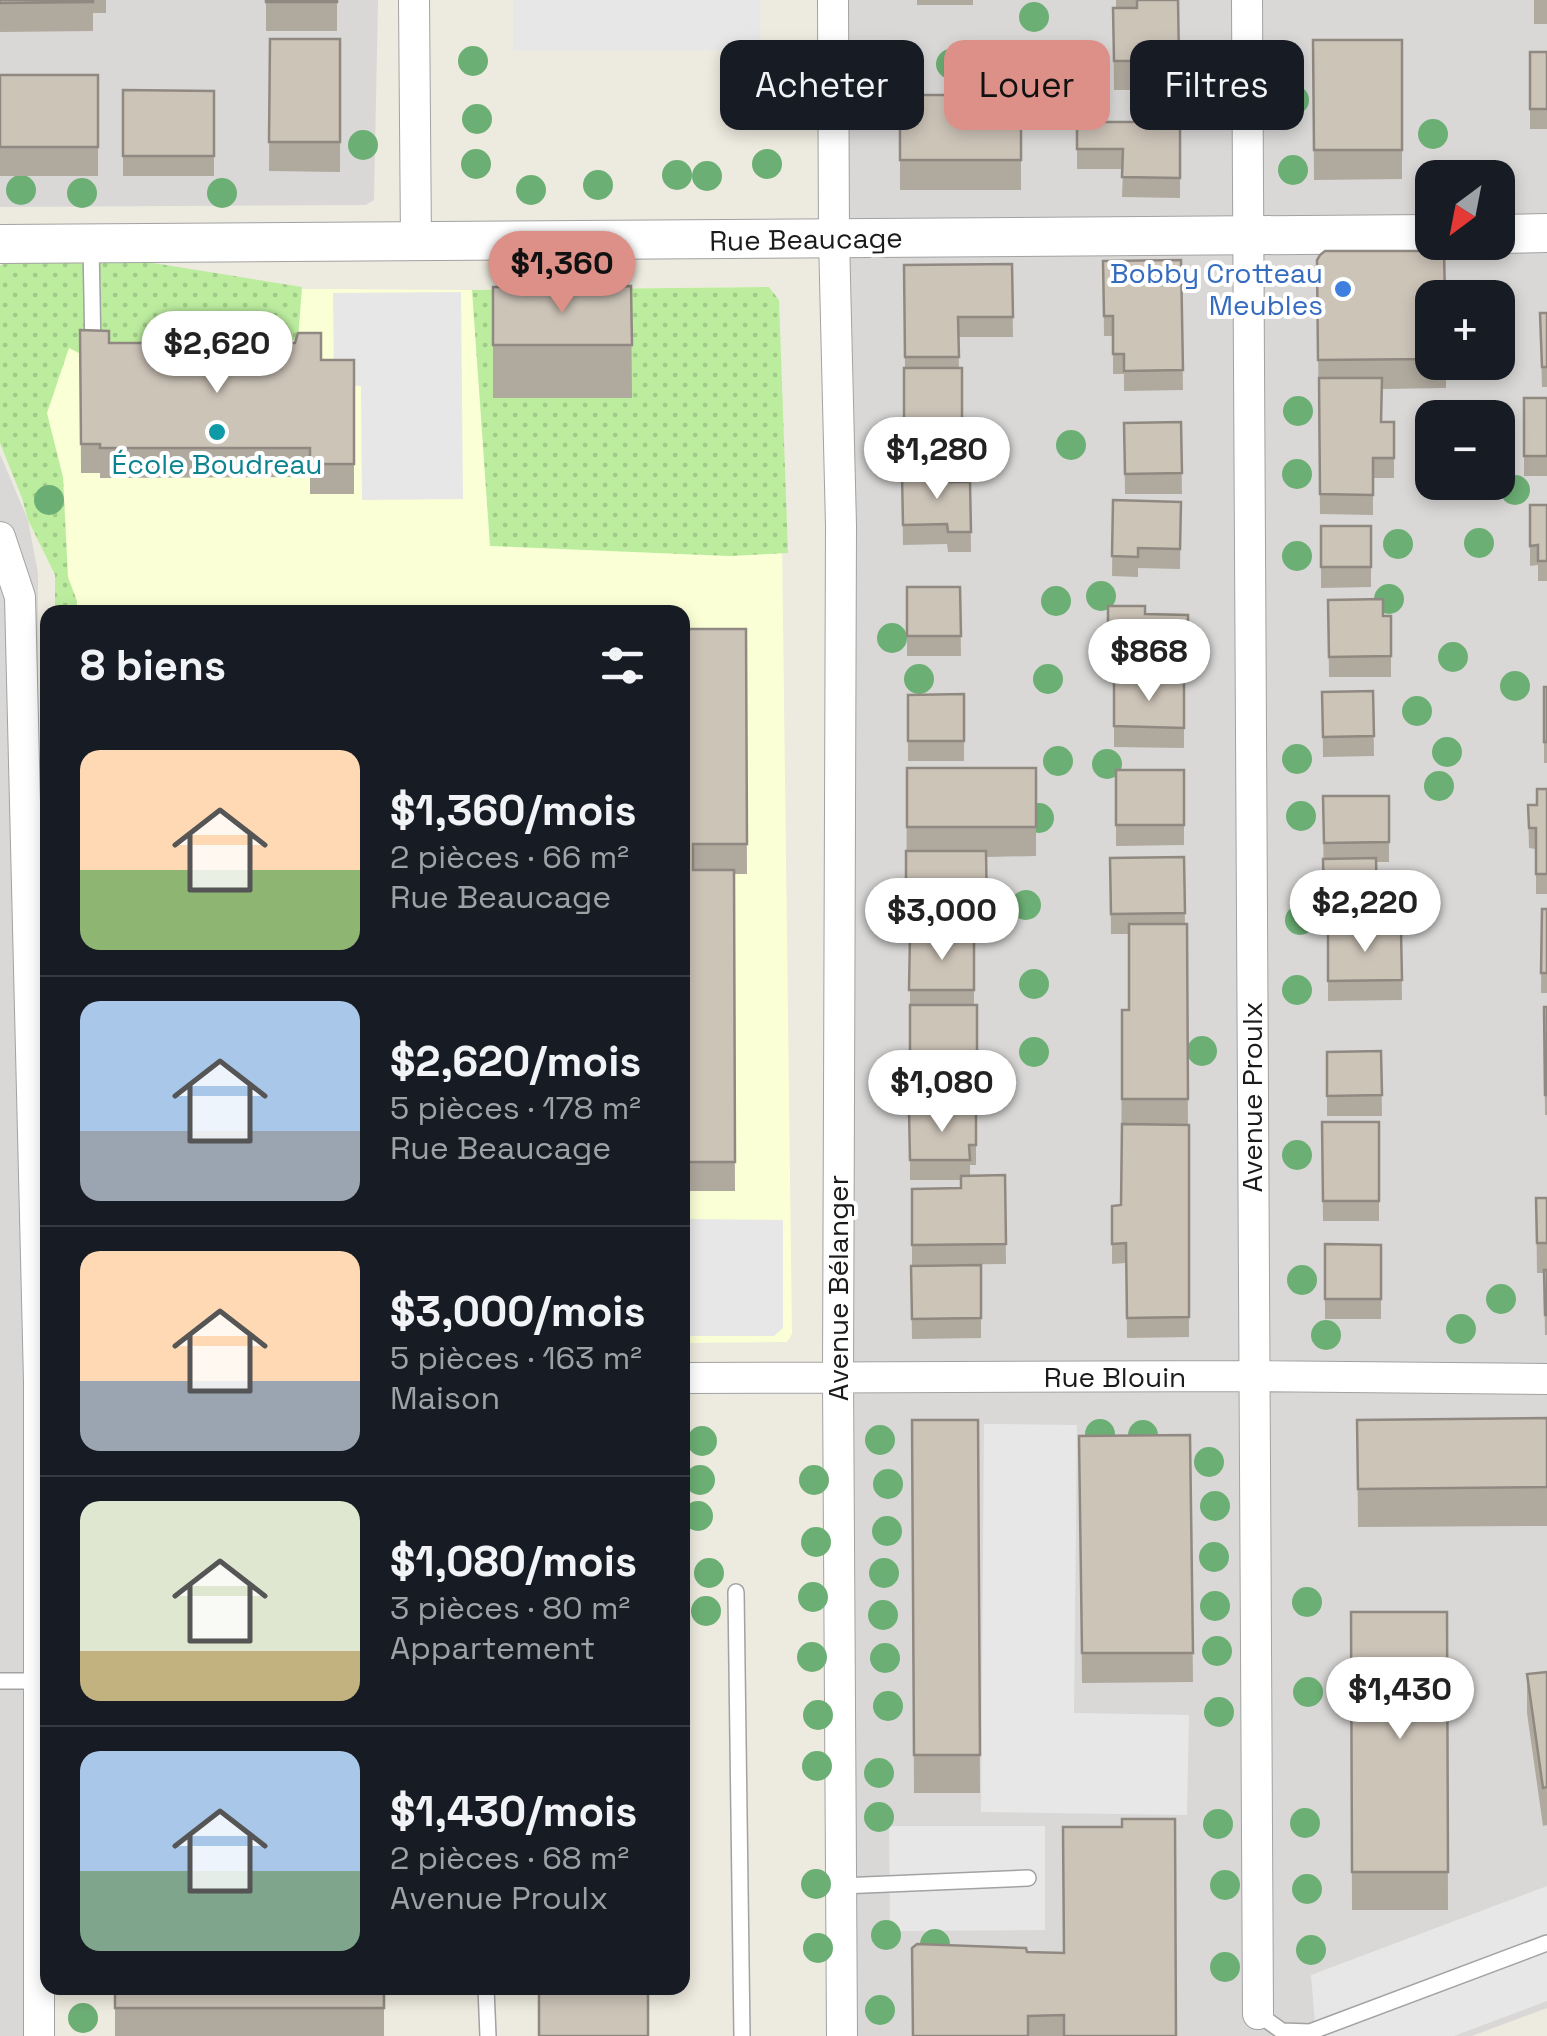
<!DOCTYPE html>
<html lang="fr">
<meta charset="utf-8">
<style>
:root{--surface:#171b24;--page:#20242c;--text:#f1f3f6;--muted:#9ea1a6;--line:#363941;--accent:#dd9087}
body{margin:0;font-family:"Space Grotesk",sans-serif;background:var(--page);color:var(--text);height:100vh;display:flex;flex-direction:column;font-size:38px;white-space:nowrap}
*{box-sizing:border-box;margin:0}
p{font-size:32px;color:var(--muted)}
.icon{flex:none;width:55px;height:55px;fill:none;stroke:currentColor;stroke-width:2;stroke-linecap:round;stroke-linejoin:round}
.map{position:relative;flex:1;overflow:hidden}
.sheet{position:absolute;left:40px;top:605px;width:650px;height:1390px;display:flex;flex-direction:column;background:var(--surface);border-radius:20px;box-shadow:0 5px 15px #0003}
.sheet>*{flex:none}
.top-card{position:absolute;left:720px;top:40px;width:675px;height:90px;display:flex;gap:20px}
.needle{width:65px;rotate:212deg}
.fabs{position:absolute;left:1415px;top:160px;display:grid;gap:20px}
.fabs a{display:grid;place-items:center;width:100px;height:100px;border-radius:20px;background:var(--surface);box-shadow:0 5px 15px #0003;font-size:50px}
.price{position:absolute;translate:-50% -85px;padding:0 22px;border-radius:35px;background:#fff;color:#222;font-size:32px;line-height:65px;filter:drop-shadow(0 2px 5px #0008)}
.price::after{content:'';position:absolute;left:50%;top:60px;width:30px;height:22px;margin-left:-15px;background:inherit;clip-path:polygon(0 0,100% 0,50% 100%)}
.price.selected{background:var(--accent);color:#111}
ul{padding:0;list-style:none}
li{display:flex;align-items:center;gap:30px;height:250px;padding:0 40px}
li+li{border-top:2px solid var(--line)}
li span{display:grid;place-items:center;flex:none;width:280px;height:200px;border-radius:20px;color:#555}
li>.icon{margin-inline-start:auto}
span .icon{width:120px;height:120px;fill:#fffc;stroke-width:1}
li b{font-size:42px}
h2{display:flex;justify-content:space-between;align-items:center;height:120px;padding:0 40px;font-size:42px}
.tag{padding:0 35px;border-radius:20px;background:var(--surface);box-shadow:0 5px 15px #0003;font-size:35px;line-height:90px}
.tag.selected{background:var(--accent);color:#111}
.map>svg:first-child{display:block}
</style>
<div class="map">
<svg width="1547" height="2036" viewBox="0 0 1547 2036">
<defs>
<pattern id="grass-dots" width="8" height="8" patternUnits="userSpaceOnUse" patternTransform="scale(2.5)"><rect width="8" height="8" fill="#bced9f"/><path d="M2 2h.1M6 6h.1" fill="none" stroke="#a1cb88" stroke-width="1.8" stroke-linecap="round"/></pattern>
</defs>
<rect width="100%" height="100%" fill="#edeadf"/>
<path fill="#d9d8d7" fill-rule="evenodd" d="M0,0H378L374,200L366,205L0,207Z
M824,0H1547V2008L1472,2036H842ZM1432,178H1498V242H1432ZM1432,298H1498V362H1432ZM1432,418H1498V482H1432Z
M0,454L28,520L38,573L39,2036H0Z"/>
<path fill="#faffd6" d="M0,287L472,290L769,287L779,300L792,1334L787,1342L683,1343L682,612H55V575L28,520L22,498Z"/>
<path fill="url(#grass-dots)" d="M35,244L302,287L298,340L273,338L272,372L93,360L69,348L47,413L63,477L68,577L77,601V612H55V575L28,520L22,498L0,443V266Z
M769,287L779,300L788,553L729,556L490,546L472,290Z"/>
<path fill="#e7e7e7" d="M513,0H760V50H513Z
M461,292L463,499L362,500L361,386L334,385L333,293Z
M683,1219L783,1220V1328L774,1336H683Z
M984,1424L1077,1425L1074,1713L1189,1715L1187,1815L981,1812Z
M889,1826H1045V1930L890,1931Z
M1547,1886V2001L1454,2036H1316L1311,1975Z"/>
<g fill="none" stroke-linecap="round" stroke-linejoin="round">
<g stroke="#a2a2a2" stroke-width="18">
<path id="service" d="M91,244L93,351
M736,1592L742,2036
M0,1681H39
M841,1886L1028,1878
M486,1988L488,2036
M1258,2014L1282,2031L1310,2032L1547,1943"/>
</g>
<g stroke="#a2a2a2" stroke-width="32">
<path id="minor" d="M414,0L416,243
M833,0L834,238L841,526L838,1378L842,2036
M1247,0L1258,2014
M0,537L20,597L39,1381V2036
M682,1378L1253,1376L1547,1379"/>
</g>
<g stroke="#a2a2a2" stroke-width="40">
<path id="tertiary" d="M1498,234L1547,233
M0,244L1432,234"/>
</g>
<use href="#service" stroke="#fff" stroke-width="15"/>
<use href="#minor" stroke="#fff" stroke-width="30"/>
<use href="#tertiary" stroke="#fff" stroke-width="38"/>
</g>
<g fill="#6caf74">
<circle cx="1034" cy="17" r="15"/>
<circle cx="473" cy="61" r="15"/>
<circle cx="951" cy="64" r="15"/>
<circle cx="996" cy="67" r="15"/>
<circle cx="773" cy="69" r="15"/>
<circle cx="1294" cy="100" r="15"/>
<circle cx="774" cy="109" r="15"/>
<circle cx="477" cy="119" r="15"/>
<circle cx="1433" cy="134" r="15"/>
<circle cx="363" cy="145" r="15"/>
<circle cx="476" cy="164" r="15"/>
<circle cx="767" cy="164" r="15"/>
<circle cx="1293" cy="170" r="15"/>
<circle cx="677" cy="175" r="15"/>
<circle cx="707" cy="176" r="15"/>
<circle cx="598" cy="185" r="15"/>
<circle cx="21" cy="190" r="15"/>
<circle cx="531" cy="190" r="15"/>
<circle cx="82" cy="193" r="15"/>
<circle cx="222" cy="193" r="15"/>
<circle cx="1298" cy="411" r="15"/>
<circle cx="1071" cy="445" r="15"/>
<circle cx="1297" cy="474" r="15"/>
<circle cx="1515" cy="490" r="15"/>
<circle cx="49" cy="500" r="15"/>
<circle cx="1479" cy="543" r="15"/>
<circle cx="1398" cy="544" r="15"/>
<circle cx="1297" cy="556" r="15"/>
<circle cx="1101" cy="596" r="15"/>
<circle cx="1389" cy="599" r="15"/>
<circle cx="1056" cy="601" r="15"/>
<circle cx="892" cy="638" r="15"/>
<circle cx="1453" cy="657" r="15"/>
<circle cx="919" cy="679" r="15"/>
<circle cx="1048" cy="679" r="15"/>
<circle cx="1515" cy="686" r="15"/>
<circle cx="1417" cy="711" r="15"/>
<circle cx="1447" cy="752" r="15"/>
<circle cx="1297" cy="759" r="15"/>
<circle cx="1058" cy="761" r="15"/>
<circle cx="1107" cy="764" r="15"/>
<circle cx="1439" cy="786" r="15"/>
<circle cx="1301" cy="816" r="15"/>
<circle cx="1039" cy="818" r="15"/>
<circle cx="1026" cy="905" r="15"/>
<circle cx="1300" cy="920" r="15"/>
<circle cx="1034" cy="984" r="15"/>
<circle cx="1297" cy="990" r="15"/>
<circle cx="1202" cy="1051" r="15"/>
<circle cx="1034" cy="1052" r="15"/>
<circle cx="1297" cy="1155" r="15"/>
<circle cx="1302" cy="1280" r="15"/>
<circle cx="1501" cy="1299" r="15"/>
<circle cx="1461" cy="1329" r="15"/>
<circle cx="1326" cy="1335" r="15"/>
<circle cx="1100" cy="1434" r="15"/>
<circle cx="1143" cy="1435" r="15"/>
<circle cx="880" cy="1440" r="15"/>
<circle cx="702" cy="1441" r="15"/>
<circle cx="1209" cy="1462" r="15"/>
<circle cx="700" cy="1480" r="15"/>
<circle cx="814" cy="1480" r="15"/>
<circle cx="888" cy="1484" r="15"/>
<circle cx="1215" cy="1506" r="15"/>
<circle cx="698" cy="1516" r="15"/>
<circle cx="887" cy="1531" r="15"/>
<circle cx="816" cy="1542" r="15"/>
<circle cx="1214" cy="1557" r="15"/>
<circle cx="709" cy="1573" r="15"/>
<circle cx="884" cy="1573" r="15"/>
<circle cx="813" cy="1597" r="15"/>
<circle cx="1307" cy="1602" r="15"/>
<circle cx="1215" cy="1606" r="15"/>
<circle cx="706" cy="1611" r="15"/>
<circle cx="883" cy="1615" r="15"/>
<circle cx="1217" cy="1651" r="15"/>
<circle cx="812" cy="1657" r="15"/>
<circle cx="885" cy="1658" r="15"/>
<circle cx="1308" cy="1692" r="15"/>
<circle cx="888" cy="1706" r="15"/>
<circle cx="1219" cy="1712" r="15"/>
<circle cx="818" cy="1715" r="15"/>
<circle cx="817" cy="1766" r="15"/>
<circle cx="879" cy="1773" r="15"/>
<circle cx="879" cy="1817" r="15"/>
<circle cx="1305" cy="1823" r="15"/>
<circle cx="1218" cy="1824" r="15"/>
<circle cx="816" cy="1884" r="15"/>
<circle cx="1225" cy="1885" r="15"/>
<circle cx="1307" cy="1889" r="15"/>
<circle cx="886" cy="1935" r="15"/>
<circle cx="935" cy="1944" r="15"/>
<circle cx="818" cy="1948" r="15"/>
<circle cx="1311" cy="1950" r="15"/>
<circle cx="1225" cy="1967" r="15"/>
<circle cx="880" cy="2010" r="15"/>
<circle cx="83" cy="2018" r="15"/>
</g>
<path fill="#b0a99e" d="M0,0H106V13H93V31L0,32Z
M266,0H337V31H266Z
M917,0H973V5H917Z
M1116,0H1178L1179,90H1114L1113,8H1116Z
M1534,0H1547V24H1534Z
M270,39H340V172L269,171Z
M1313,40H1402V179L1314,180Z
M1530,52H1547V129H1530Z
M0,75H98V176H0Z
M123,90L214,91V176H123Z
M900,95H1021V190H900Z
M1077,122H1180V198L1122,197L1123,169H1077Z
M1181,260L1183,390L1124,391V374H1113V336H1104L1103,261Z
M1317,260L1432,298V362H1446V388L1382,389V422H1394V478H1373V515L1320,514Z
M1012,264L1013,337H958L959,368H962V441H904V368H905L904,265Z
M631,286L632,398H493V287Z
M1540,313H1547V387H1542Z
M80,330L109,343L321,360H354V494H310V477L100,478V473H81Z
M1524,398H1547V476H1524Z
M1181,422L1182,494H1125L1124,423Z
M902,475L948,482H970L971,552H948L947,544L903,545Z
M1113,500L1181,502L1180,569L1138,568V577L1112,576Z
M1530,505H1547V581H1538V565L1530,566Z
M1321,526H1371V587L1321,588Z
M907,587H960L961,656H907Z
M1328,600L1383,616H1391V677H1329Z
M1108,606L1145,614L1188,615V679L1108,678Z
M682,629H746L747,874H734L735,1191H682Z
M1114,681L1184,682V748L1114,747Z
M1544,687H1547V763H1544Z
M1373,691L1374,756L1323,757L1322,692Z
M964,694V761H908V695Z
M907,768H1036V856L986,857L987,936H974V1005H977V1074H962V1077H971V1111H976V1165H970V1176L1005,1175L1006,1264L912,1265V1189L961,1188V1180H910V936H906Z
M1116,770H1184V845L1116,846Z
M1547,789V894H1536V849L1529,848L1528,805H1537Z
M1323,796H1389V862H1376L1377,928H1324Z
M1184,857L1185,924H1187L1189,1337L1127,1338L1126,1263L1112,1264V1206L1121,1205L1122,1010H1129V934H1111L1110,858Z
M1542,909H1547V993H1541Z
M1328,930H1401L1402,1000L1328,1001Z
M1544,1007H1547V1115H1545Z
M1381,1051L1382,1116H1327V1052Z
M1322,1122H1379V1221H1323Z
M1536,1198H1547V1335H1545L1544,1273H1537Z
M1325,1244L1381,1245V1319H1325Z
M981,1265V1338L912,1339L911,1266Z
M1547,1418V1526L1358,1527L1357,1420Z
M912,1420H978L980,1793H914Z
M1190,1435L1193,1682L1082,1683L1079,1436Z
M1351,1612H1447L1448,1910H1352Z
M1547,1672V1825L1543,1826L1527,1713V1674Z
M1027,1952L1176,2036H913Z
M115,1988H384V2036H115Z
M538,1988H665V1993H648Z"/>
<path fill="#cdc4b8" stroke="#908981" stroke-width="2.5" d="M0,0H93V2L0,3Z
M266,0H337V2H266Z
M1137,0H1178L1179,61H1114L1113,8H1137Z
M270,39H340V142H269Z
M1313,40H1402V150H1314Z
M1530,52H1547V109H1530Z
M0,75H98V147H0Z
M123,90L214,91V156H123Z
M900,95H1021V160H900Z
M1077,122H1180V178L1122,177L1123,149H1077Z
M1325,251H1444L1445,298H1432V359L1318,360L1317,260L1320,255Z
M1181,260L1183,370L1124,371V354H1113V316H1104L1103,261Z
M1012,264L1013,317H958L959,357H905L904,265Z
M631,286L632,345H493V287Z
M1540,313H1547V367H1542Z
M80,330L109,331V343H295L298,333H321V360H354V464H310V448H100V444H81Z
M904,368H962V421H904Z
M1319,378H1382L1381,422H1394V458H1373V495L1320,494Z
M1524,398H1547V456H1524Z
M1181,422L1182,473L1125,474L1124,423Z
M902,475H948V482H970L971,532H948L947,524L903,525Z
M1113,500L1181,502L1180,549L1138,548V557L1112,556Z
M1530,505H1547V561H1538V545L1530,546Z
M1321,526H1371V567H1321Z
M907,587H960L961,636H907Z
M1383,599V616H1391V656L1329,657L1328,600Z
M1108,606H1145V614L1188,615V659L1108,658Z
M639,610H673V612H639Z
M682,629H746L747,844H693V870H734L735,1162H682Z
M1114,681L1184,682V728L1114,726Z
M1544,687H1547V742H1544Z
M1373,691L1374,736L1323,737L1322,692Z
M964,694V741H908V695Z
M907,768H1036V827H907Z
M1116,770H1184V825H1116Z
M1537,789H1547V874H1536V828H1529L1528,805H1537Z
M1323,796H1389V842L1324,843Z
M906,851H986L987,916H906Z
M1184,857L1185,913L1111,914L1110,858Z
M1376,858L1377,908H1324L1323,859Z
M1542,909H1547V973H1541Z
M1129,924H1187L1188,1099H1122V1010H1129Z
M1328,930H1401L1402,980L1328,981Z
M910,935H974V990H909Z
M910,1005H977V1054H910Z
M1544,1007H1547V1095H1545Z
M1381,1051L1382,1095L1327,1096V1052Z
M962,1059V1077H971V1107H910V1060Z
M909,1111H976V1145H969L970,1160H910Z
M1322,1122H1379V1201H1323Z
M1122,1124L1189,1125V1317L1127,1318L1126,1243L1112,1244V1206L1121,1205Z
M1005,1175L1006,1244L912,1245V1189L961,1188V1176Z
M1536,1198H1547V1243H1537Z
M1325,1244L1381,1245V1299H1325Z
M981,1265V1318L912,1319L911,1266Z
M1544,1270H1547V1315H1545Z
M1547,1418V1487L1358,1489L1357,1420Z
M912,1420H978L980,1755H914Z
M1190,1435L1193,1653H1082L1079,1436Z
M1351,1612H1447L1448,1872H1352Z
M1547,1672V1787L1543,1788L1527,1674Z
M1122,1819H1175L1176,2036H1064V2015L1028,2016V2036H913L912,1948L917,1944L1026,1948L1027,1952L1064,1953L1063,1827H1122Z
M115,1988H384V2008H115Z
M539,1988H648V2036H539Z"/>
<circle fill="#3f7fe0" stroke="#fff" stroke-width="4" cx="1343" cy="289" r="10"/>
<circle fill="#0f9aa8" stroke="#fff" stroke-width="4" cx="217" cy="432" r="10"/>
<g text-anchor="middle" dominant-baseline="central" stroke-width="8" stroke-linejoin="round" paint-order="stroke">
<g font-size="28" fill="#1b1b1b" stroke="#fff">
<text transform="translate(806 239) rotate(-1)">Rue Beaucage</text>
<text transform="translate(1252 1097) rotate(-90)">Avenue Proulx</text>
<text transform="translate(838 1288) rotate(-90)">Avenue Bélanger</text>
<text x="1115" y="1377">Rue Blouin</text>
</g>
<g font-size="28" fill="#366cbe" stroke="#fff" text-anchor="end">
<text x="1323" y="273">Bobby Crotteau<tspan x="1323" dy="32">Meubles</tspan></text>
</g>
<g font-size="28" fill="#0d838f" stroke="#fff">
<text x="217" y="464">École Boudreau</text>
</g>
</g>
</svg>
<div class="fabs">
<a><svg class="needle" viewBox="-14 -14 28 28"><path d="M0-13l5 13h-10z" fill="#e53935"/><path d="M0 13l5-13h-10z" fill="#9ea1a6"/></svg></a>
<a>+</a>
<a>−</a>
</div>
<b class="price selected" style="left:562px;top:316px">$1,360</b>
<b class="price" style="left:217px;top:396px">$2,620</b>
<b class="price" style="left:937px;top:502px">$1,280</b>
<b class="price" style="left:1149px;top:704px">$868</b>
<b class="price" style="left:1365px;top:955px">$2,220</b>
<b class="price" style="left:942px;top:963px">$3,000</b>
<b class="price" style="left:942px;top:1135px">$1,080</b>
<b class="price" style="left:1400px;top:1742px">$1,430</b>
<div class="top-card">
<a class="tag">Acheter</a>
<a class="tag selected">Louer</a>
<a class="tag">Filtres</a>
</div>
<section class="sheet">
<h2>8 biens<svg class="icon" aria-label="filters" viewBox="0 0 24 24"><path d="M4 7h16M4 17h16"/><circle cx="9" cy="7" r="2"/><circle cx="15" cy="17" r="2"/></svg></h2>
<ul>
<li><span style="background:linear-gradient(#ffd9b3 60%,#8fb573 0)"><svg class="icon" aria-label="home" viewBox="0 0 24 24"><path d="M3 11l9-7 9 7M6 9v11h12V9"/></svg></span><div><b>$1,360/mois</b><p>2 pièces · 66 m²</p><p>Rue Beaucage</p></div></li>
<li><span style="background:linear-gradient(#a9c7e8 65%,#9aa5b1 0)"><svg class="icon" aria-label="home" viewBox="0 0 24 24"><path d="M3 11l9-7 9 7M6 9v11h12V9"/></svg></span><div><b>$2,620/mois</b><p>5 pièces · 178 m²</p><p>Rue Beaucage</p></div></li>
<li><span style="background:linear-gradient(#ffd9b3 65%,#9aa5b1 0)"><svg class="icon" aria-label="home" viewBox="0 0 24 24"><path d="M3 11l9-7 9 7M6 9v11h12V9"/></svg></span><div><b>$3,000/mois</b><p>5 pièces · 163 m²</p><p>Maison</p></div></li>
<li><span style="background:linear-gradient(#dfe7d0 75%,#c2b280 0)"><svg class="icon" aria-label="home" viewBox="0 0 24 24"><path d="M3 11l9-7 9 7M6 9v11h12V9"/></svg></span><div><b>$1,080/mois</b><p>3 pièces · 80 m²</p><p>Appartement</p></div></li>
<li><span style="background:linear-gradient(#a9c7e8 60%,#7fa58c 0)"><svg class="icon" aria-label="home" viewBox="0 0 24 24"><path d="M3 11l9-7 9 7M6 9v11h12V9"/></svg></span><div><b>$1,430/mois</b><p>2 pièces · 68 m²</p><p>Avenue Proulx</p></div></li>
</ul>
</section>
</div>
